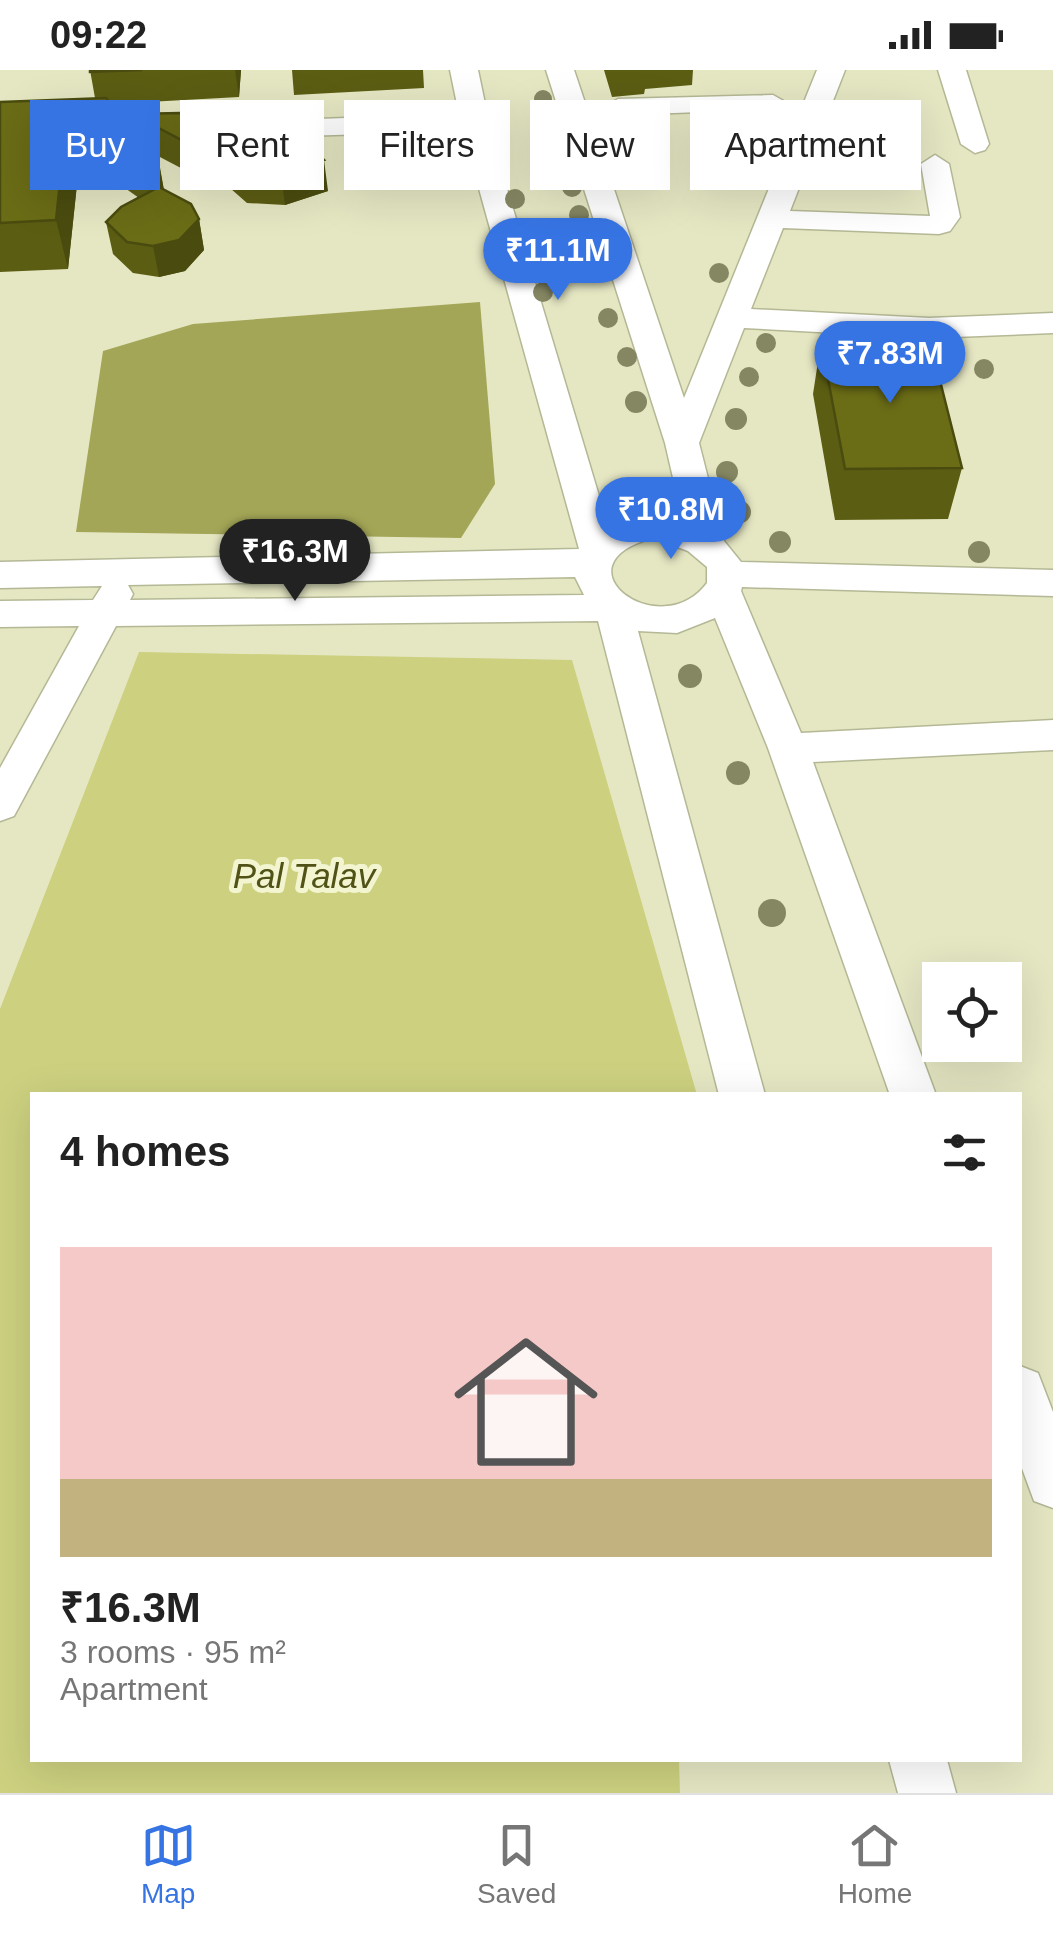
<!DOCTYPE html>
<meta charset="utf-8">
<style>
:root{--surface:#fff;--page:#f6f6f6;--text:#222;--muted:#767676;--line:#e0e0e0;--accent:#3774e3}
body{margin:0;font-family:Arial,sans-serif;background:var(--page);color:var(--text);height:100vh;display:flex;flex-direction:column;font-size:38px;white-space:nowrap}
*{box-sizing:border-box;margin:0}
p{font-size:32px;color:var(--muted)}
.icon{flex:none;width:55px;height:55px;fill:none;stroke:currentColor;stroke-width:2;stroke-linecap:round;stroke-linejoin:round}
.map{position:relative;flex:1;overflow:hidden}
.panel{position:absolute;left:30px;top:1022px;width:992px;height:670px;display:flex;flex-direction:column;background:var(--surface);border-radius:0px;box-shadow:0 10px 40px #0002}
.panel>*{flex:none}
.banner{position:absolute;left:30px;top:30px;width:995px;height:90px;display:flex;gap:20px}
.buttons{position:absolute;left:922px;top:892px;display:grid;gap:20px}
.buttons a{display:grid;place-items:center;width:100px;height:100px;border-radius:0px;background:var(--surface);box-shadow:0 10px 40px #0002;font-size:50px}
.price{position:absolute;translate:-50% -85px;padding:0 22px;border-radius:35px;background:var(--accent);color:#fff;font-size:32px;line-height:65px;filter:drop-shadow(0 2px 5px #0008)}
.price::after{content:'';position:absolute;left:50%;top:60px;width:30px;height:22px;margin-left:-15px;background:inherit;clip-path:polygon(0 0,100% 0,50% 100%)}
.price.selected{background:#222;color:#fff}
ul{padding:0;list-style:none}
li{display:grid;align-content:center;gap:20px;height:530px;padding:0 30px}
li+li{border-top:2px solid var(--line)}
li span{display:grid;place-items:center;height:310px;border-radius:0px;color:#555}
li>.icon{margin-inline-start:auto}
span .icon{width:180px;height:180px;fill:#fffc;stroke-width:1}
li b{font-size:42px}
h2{display:flex;justify-content:space-between;align-items:center;height:120px;padding:0 30px;font-size:42px}
.chip{padding:0 35px;border-radius:0px;background:var(--surface);box-shadow:0 10px 40px #0002;font-size:35px;line-height:90px}
.chip.selected{background:var(--accent);color:#fff}
.status{display:flex;justify-content:space-between;align-items:center;height:70px;padding:0 50px;background:var(--surface);direction:ltr}
.status svg{height:28px;fill:currentColor}
.tab-bar{display:flex;justify-content:space-around;align-items:center;height:140px;border-top:2px solid var(--line);background:var(--surface);font-size:28px;color:var(--muted)}
.tab-bar a{display:grid;justify-items:center;gap:5px}
.tab-bar .selected{color:var(--accent)}
.map>svg:first-child{display:block}
</style>
<div class="status"><b>09:22</b><svg viewBox="0 0 49 12"><path d="M0 12V9h3v3zM5 12V6h3v6zM10 12V3h3v9zM15 12V0h3v12zM26 1h20v11H26zM47 4h2v5h-2z"/></svg></div>
<div class="map">
<svg width="1053" height="1723" viewBox="0 0 1053 1723">
<rect width="100%" height="100%" fill="#e5e7c3"/>
<path fill="#a3a656" d="M480,232L495,414L461,468L76,462L103,281L193,254Z"/>
<path fill="#ccd07f" d="M139,582L572,590L697,1025H32V1690H679L680,1723H0V939Z"/>
<g fill="none" stroke-linecap="round" stroke-linejoin="round">
<g stroke="#b5b895" stroke-width="3">
<path id="minor" d="M450,0H478L493,72L608,456L653,444L683,451L665,373L546,0H574L684,328L817,0H845L790,141L930,146L921,94L935,85L949,94L960,147L950,161L939,164L783,158L751,239L929,248L1053,243V263L929,268L744,258L699,373L724,471L741,492L1053,500V526L742,517L741,521L801,663L1053,650V680L813,692L936,1025H890L768,678L715,548L677,563L638,561L765,1025H719L598,551L116,556L14,746L0,751V698L79,556L0,557V531L93,530L102,516L0,518V492L579,479L463,61L145,71L131,63L145,55L459,44ZM653,468L688,481L707,497V513C660,576 552,495 653,468ZM575,507L584,525L130,530L133,524L128,515Z
M938,0H966L989,74L985,80L975,83L961,74Z
M773,25L787,33L783,39L618,45L604,37L618,29Z
M1020,1296L1038,1303L1053,1342V1438L1034,1431L1020,1393Z
M889,1690H947L956,1723H898Z"/>
</g>
<use href="#minor" fill="#fff" fill-rule="evenodd"/>
</g>
<g fill="#858763">
<circle cx="543" cy="29" r="9"/>
<circle cx="553" cy="57" r="9"/>
<circle cx="572" cy="117" r="10"/>
<circle cx="515" cy="129" r="10"/>
<circle cx="579" cy="145" r="10"/>
<circle cx="596" cy="185" r="10"/>
<circle cx="719" cy="203" r="10"/>
<circle cx="543" cy="222" r="10"/>
<circle cx="608" cy="248" r="10"/>
<circle cx="766" cy="273" r="10"/>
<circle cx="627" cy="287" r="10"/>
<circle cx="984" cy="299" r="10"/>
<circle cx="749" cy="307" r="10"/>
<circle cx="636" cy="332" r="11"/>
<circle cx="736" cy="349" r="11"/>
<circle cx="727" cy="402" r="11"/>
<circle cx="740" cy="442" r="11"/>
<circle cx="780" cy="472" r="11"/>
<circle cx="979" cy="482" r="11"/>
<circle cx="690" cy="606" r="12"/>
<circle cx="738" cy="703" r="12"/>
<circle cx="772" cy="843" r="14"/>
</g>
<path fill="#5b5d13" d="M90,0H241L239,27L148,32L150,44L180,43L209,89L198,107L158,86L164,120L199,149L204,180L185,201L159,207L133,203L113,184L106,152L139,128L80,86L68,199L0,202V32L95,28Z
M292,0H423L424,18L294,25Z
M604,0H693L692,15L645,19L644,24L612,27Z
M217,80L328,121L285,135L247,133L222,111Z
M821,272L962,398L948,449L835,450L813,324Z"/>
<path fill="#4a4c0f" d="M235,0H241L239,27Z
M68,37L80,86L68,199L56,150Z
M204,58L209,89L198,107L193,76Z
M157,83L166,132L158,141L148,93Z
M324,90L328,121L285,135L281,104Z
M199,149L204,180L185,201L159,207L153,176Z"/>
<path fill="#6a6c16" stroke="#4a4c0f" stroke-width="2.5" d="M90,0H142L90,2Z
M106,28L157,83L148,93L68,37L56,150L0,153V32Z
M180,43L204,58L193,76L132,44Z
M282,60L303,68L324,90L281,104L243,102L217,80L244,65Z
M159,117L191,134L199,149L179,170L153,176L127,172L106,152L121,137Z
M930,271L962,398L845,399L821,272Z"/>
<g text-anchor="middle" dominant-baseline="central" stroke-width="10" stroke-linejoin="round" paint-order="stroke">
<g font-size="35" font-style="italic" fill="#505216" stroke="#f2f5d0">
<text x="304" y="805">Pal Talav</text>
</g>
</g>
</svg>
<div class="buttons">
<a><svg class="icon" aria-label="locate" viewBox="0 0 24 24"><circle cx="12" cy="12" r="6"/><path d="M12 2v4M12 18v4M2 12h4M18 12h4"/></svg></a>
</div>
<b class="price" style="left:558px;top:233px">₹11.1M</b>
<b class="price" style="left:890px;top:336px">₹7.83M</b>
<b class="price" style="left:671px;top:492px">₹10.8M</b>
<b class="price selected" style="left:295px;top:534px">₹16.3M</b>
<div class="banner">
<a class="chip selected">Buy</a>
<a class="chip">Rent</a>
<a class="chip">Filters</a>
<a class="chip">New</a>
<a class="chip">Apartment</a>
</div>
<section class="panel">
<h2>4 homes<svg class="icon" aria-label="filters" viewBox="0 0 24 24"><path d="M4 7h16M4 17h16"/><circle cx="9" cy="7" r="2"/><circle cx="15" cy="17" r="2"/></svg></h2>
<ul>
<li><span style="background:linear-gradient(#f6c9c9 75%,#c2b280 0)"><svg class="icon" aria-label="home" viewBox="0 0 24 24"><path d="M3 11l9-7 9 7M6 9v11h12V9"/></svg></span><div><b>₹16.3M</b><p>3 rooms · 95 m²</p><p>Apartment</p></div></li>
</ul>
</section>
</div>
<nav class="tab-bar">
<a class="selected"><svg class="icon" aria-label="map" viewBox="0 0 24 24"><path d="M3 6l6-2 6 2 6-2v14l-6 2-6-2-6 2zM9 4v14M15 6v14"/></svg>Map</a>
<a><svg class="icon" aria-label="saved" viewBox="0 0 24 24"><path d="M7 4h10v16l-5-4-5 4z"/></svg>Saved</a>
<a><svg class="icon" aria-label="home" viewBox="0 0 24 24"><path d="M3 11l9-7 9 7M6 9v11h12V9"/></svg>Home</a>
</nav>
